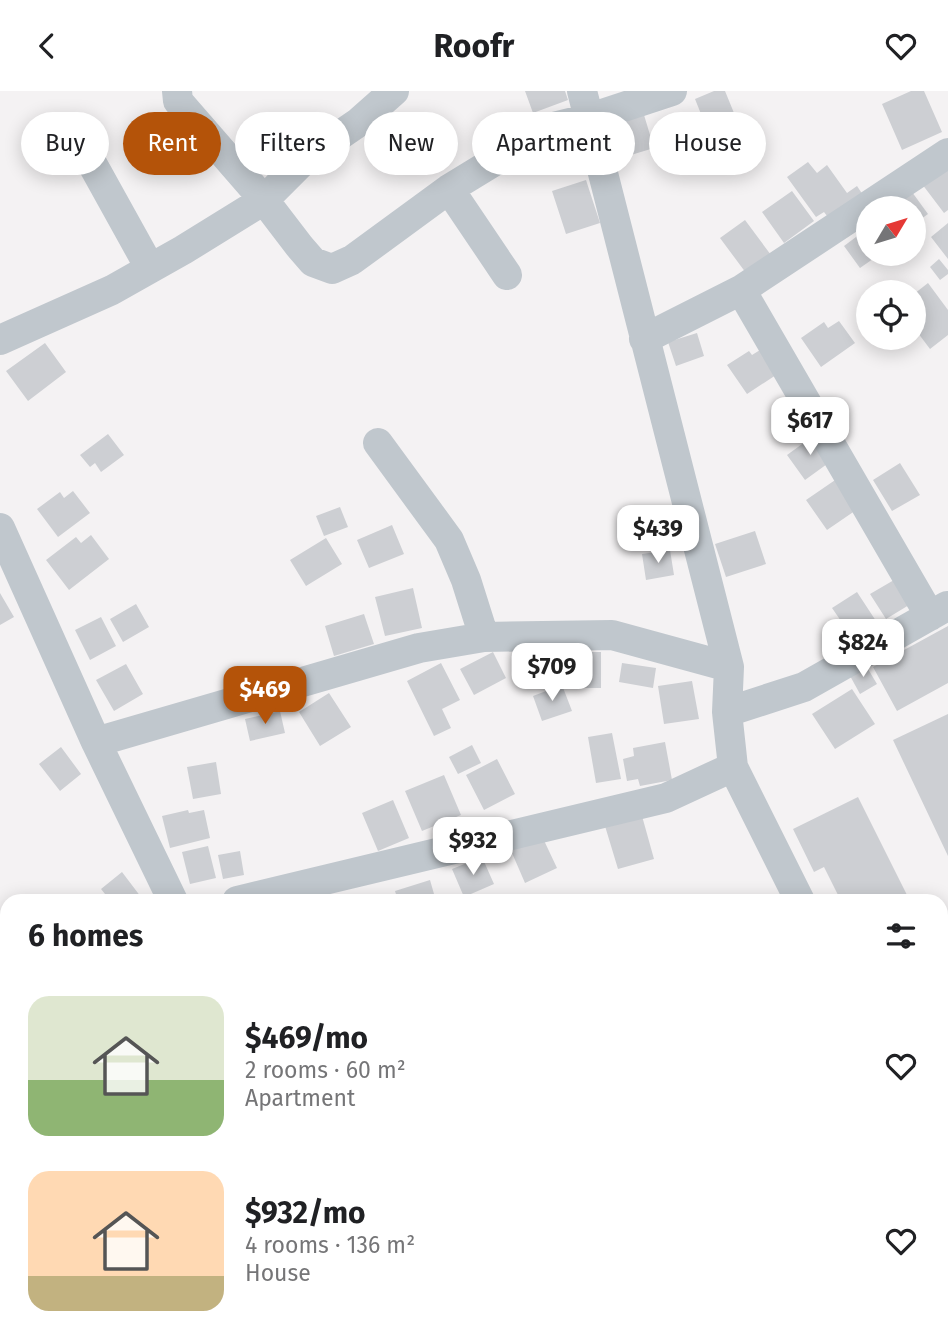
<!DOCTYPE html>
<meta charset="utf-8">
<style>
:root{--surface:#fff;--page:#f6f6f6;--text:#202124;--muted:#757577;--accent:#b45309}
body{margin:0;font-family:"Fira Sans",sans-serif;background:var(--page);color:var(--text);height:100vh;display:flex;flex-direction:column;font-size:26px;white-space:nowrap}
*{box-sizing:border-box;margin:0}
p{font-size:23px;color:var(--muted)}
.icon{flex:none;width:38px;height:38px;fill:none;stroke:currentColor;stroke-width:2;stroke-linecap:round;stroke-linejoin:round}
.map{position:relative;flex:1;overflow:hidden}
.sheet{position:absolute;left:0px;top:803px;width:948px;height:450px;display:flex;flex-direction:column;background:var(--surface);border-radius:21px 21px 0 0;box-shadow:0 4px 18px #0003}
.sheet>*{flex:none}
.guide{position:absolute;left:21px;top:21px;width:906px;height:63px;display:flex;gap:14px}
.needle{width:46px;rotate:52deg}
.tools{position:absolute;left:856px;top:105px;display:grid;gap:14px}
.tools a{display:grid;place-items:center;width:70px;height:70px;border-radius:50%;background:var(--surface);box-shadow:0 4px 18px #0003;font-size:35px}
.price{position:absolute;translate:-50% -60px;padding:0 16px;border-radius:14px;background:#fff;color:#222;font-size:23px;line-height:46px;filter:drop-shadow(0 2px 4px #0008)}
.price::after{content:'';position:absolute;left:50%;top:42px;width:21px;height:16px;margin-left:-10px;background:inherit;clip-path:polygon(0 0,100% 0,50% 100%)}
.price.on{background:var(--accent);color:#fff}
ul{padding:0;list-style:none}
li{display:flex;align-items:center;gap:21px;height:175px;padding:0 28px}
li span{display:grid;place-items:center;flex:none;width:196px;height:140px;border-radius:21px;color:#555}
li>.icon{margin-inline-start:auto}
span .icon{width:84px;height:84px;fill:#fffc;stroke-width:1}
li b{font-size:30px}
h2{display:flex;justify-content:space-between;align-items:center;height:84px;padding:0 28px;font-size:30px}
.chip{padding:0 24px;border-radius:32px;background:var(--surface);box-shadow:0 4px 18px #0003;font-size:24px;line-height:63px}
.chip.on{background:var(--accent);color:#fff}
header{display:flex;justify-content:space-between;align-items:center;height:91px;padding:0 28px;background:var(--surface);font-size:32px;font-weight:700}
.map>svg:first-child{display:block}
</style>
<header><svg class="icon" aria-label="back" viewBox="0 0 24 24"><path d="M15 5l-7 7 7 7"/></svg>Roofr<svg class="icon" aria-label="heart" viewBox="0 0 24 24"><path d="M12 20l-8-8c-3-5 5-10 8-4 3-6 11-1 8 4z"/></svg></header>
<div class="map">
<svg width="948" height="1252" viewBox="0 0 948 1252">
<rect width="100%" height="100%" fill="#f4f2f3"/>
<path fill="#cdcfd3" d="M525,0H565L568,9L533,22Z
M714,0H725L734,22L705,33L695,8Z
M911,0H924L942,41L902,59L882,13Z
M641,14L654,57L621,67L608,23Z
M948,68V119L944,122L922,93Z
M808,71L817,82L827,74L847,102L857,95L867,110L834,134L824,121L816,126L787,86Z
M586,89L600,132L566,143L552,100Z
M792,100L814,130L784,152L762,121Z
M912,101L928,123L917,131L922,137L914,143V117H890Z
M745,129L771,164L746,182L720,147Z
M948,132V168L931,146Z
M868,137V163H880L860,177L844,155Z
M939,168L948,179V183L940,189L930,176Z
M928,192L948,219V244L930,258L918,242L914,245V203Z
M839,230L855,252L821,276L801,247L824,231L828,237Z
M697,242L704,265L676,275L668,251Z
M45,252L66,281L28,310L6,280Z
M760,259L776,284L747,303L727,274L749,260L752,264Z
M108,343L124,364L101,381L95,372L90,376L80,364Z
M816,343L834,368L805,389L787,364Z
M900,372L920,404L892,420L873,389Z
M841,385L862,415L827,439L806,409Z
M73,400L90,422L58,446L37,418L60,401L64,407Z
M340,416L348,436L324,445L316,425Z
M682,416L691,437L669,446L660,426Z
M392,434L404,463L369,477L357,449Z
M755,440L766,473L726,486L715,453Z
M91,444L109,468L69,499L46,469L76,446L81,452Z
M326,447L342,473L306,495L290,469Z
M670,459L674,484L646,489L642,463Z
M894,489L909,514L886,528L870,503Z
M413,497L422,537L385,545L375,506Z
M857,501L876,530L852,546L832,517Z
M0,502L14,526L0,534Z
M136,513L149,536L123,551L110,528Z
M364,523L374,553L334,565L325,535Z
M101,526L116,555L90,569L75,539Z
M948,535V592L897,620L873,576Z
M555,550L560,578L522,584L517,557Z
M493,561L506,587L474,604L460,578Z
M573,561H601V597H583L584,585H573Z
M441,572L460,609L442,618L451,637L434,645L407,590Z
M622,572L656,577L653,597L619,591Z
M126,573L143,603L114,620L96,589Z
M865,573L877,593L860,603L849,583Z
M692,590L699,628L664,633L658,595Z
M562,594L572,620L542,630L533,605Z
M852,598L875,633L835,658L812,623Z
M329,602L351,636L320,655L299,621Z
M280,620L285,642L250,650L245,628Z
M948,623V765L893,649Z
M612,642L621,688L596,692L588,646Z
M665,651L672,689L640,695L638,688L627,690L623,668L634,665L633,657Z
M472,654L481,672L458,683L449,666Z
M61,656L81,683L60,700L39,673Z
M497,668L515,703L484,719L466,684Z
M216,671L221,703L193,708L187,676Z
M444,684L461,724L422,740L405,700Z
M858,706L910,810H841L824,776L814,781L793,738Z
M393,709L409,747L378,760L362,722Z
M188,719L189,722L204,719L210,747L170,757L162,725Z
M642,725L654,768L618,778L605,735Z
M540,741L557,777L525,792L509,755Z
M208,755L216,787L190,793L182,761Z
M240,760L244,784L223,788L218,764Z
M482,766L494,793L464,806L452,778Z
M122,781L144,810H99L98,808L105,803L101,798Z
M430,789L436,810H398L395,800Z
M948,1008V1057L942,1048V1013Z
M944,1115L948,1120V1156L942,1161V1116Z
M948,1230V1252H902L899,1246H942V1234Z
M775,1246H819L823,1252H779Z"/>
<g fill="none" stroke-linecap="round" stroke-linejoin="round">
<path stroke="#c0c7cd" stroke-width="30" d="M177,0L178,10L264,109L300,156L313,171L332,178L352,169L449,98L549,37L590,27L672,0
M582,0L729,576L727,621L733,676L800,810
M89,67L150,177
M449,98L507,184
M741,199L930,525
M644,248L741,199L948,62
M0,249L112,199L183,159L264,109L305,68L359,31L394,0
M378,352L449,449L466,489L484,546
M0,437L96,651L173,810
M727,621L804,596L947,515
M96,651L419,557L484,546L612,544L729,576
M237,810L666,707L733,676
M942,1068L948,1079
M942,1105L948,1100
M390,1246L393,1252
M743,1252L751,1246"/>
</g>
</svg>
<div class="tools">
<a><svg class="needle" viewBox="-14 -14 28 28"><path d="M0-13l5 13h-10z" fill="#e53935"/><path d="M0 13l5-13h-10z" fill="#757577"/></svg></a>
<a><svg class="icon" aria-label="locate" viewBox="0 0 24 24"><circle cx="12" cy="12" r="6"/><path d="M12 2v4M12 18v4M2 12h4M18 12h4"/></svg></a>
</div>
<b class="price" style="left:810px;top:366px">$617</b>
<b class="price" style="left:658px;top:474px">$439</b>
<b class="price" style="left:863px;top:588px">$824</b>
<b class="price" style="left:552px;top:612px">$709</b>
<b class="price on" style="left:265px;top:635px">$469</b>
<b class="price" style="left:473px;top:786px">$932</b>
<div class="guide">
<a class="chip">Buy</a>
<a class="chip on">Rent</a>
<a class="chip">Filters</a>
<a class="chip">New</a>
<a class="chip">Apartment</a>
<a class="chip">House</a>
</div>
<section class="sheet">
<h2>6 homes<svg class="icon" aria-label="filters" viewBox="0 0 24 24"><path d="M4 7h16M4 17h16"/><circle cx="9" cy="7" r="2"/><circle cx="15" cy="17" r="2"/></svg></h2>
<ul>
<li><span style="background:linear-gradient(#dfe7d0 60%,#8fb573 0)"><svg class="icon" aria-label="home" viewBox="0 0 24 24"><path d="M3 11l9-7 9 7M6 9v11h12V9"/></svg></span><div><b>$469/mo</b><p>2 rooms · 60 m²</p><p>Apartment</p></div><svg class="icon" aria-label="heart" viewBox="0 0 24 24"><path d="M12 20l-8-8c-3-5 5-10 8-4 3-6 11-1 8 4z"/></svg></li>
<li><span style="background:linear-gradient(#ffd9b3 75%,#c2b280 0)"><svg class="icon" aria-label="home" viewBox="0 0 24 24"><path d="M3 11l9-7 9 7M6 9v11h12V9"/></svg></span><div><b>$932/mo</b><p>4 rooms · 136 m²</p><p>House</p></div><svg class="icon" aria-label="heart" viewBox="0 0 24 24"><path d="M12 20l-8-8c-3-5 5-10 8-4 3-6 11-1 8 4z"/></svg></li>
</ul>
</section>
</div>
